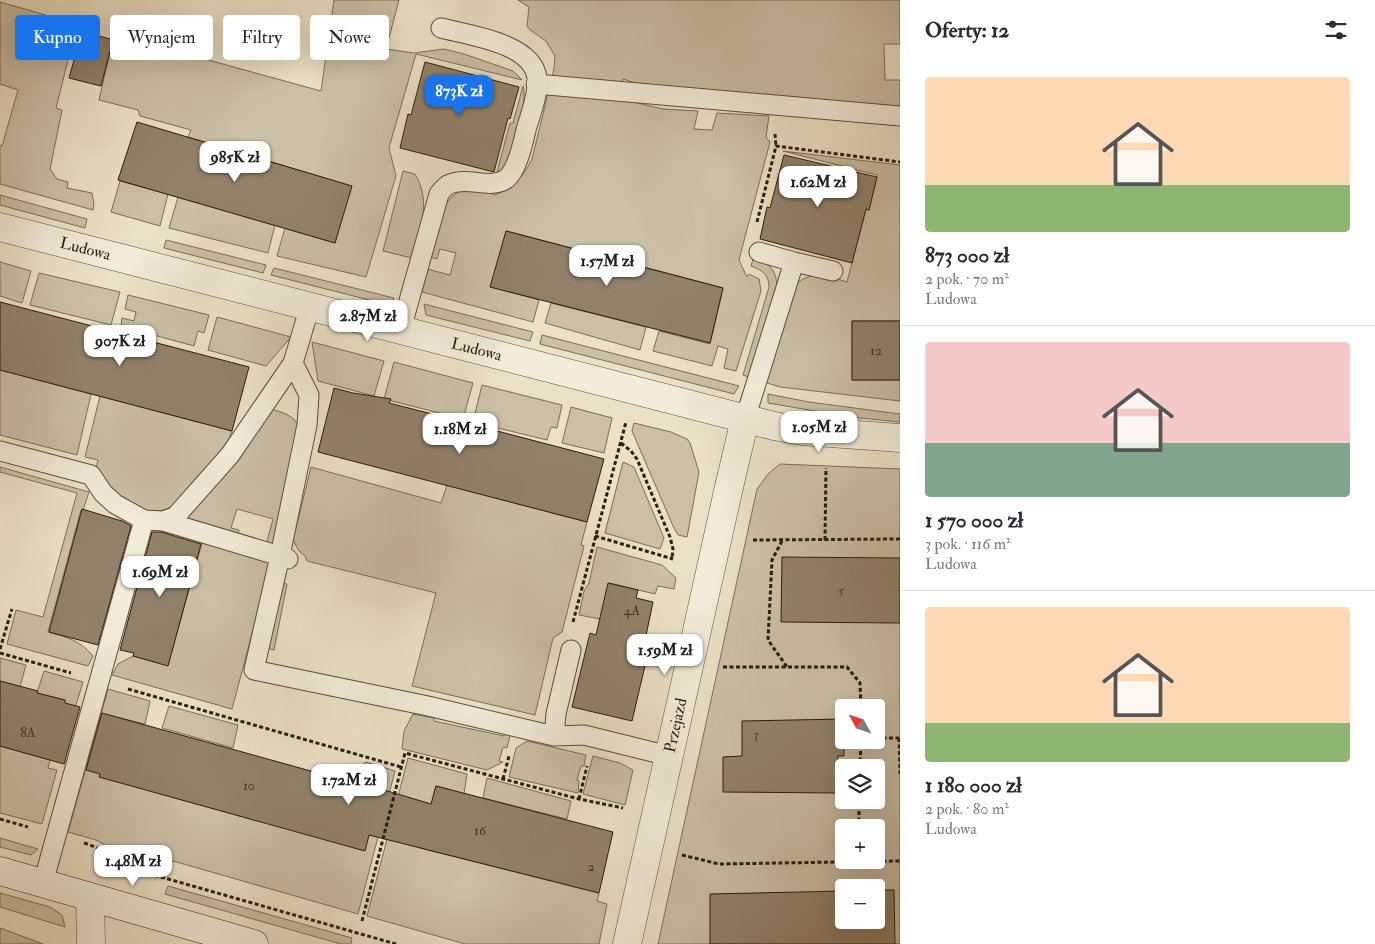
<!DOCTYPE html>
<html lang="pl">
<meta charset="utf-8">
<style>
:root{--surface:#fff;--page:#f2f2f3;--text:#2b2b33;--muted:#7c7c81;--line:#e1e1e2;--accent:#1a73e8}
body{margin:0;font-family:"IM FELL Double Pica",serif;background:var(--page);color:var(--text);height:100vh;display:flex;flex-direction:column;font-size:19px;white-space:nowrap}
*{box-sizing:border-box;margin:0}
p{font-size:16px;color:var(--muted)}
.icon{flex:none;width:28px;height:28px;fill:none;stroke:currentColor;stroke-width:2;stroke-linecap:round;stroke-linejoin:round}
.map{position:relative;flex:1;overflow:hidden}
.drawer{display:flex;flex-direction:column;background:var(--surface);width:475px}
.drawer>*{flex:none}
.guide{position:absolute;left:15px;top:15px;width:475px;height:45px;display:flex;gap:10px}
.needle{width:32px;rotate:310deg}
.tools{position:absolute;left:835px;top:699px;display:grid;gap:10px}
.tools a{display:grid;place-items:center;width:50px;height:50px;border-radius:5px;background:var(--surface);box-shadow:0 5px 20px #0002;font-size:25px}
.price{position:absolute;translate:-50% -42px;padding:0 11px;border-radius:10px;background:#fff;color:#222;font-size:16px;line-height:32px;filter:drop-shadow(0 1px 2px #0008)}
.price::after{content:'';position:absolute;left:50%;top:30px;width:15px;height:11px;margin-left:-8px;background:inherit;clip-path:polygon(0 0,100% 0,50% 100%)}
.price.active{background:var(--accent);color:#fff}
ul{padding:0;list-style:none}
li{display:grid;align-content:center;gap:10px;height:265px;padding:0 25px}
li+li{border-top:1px solid var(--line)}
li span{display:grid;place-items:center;height:155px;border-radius:5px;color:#555}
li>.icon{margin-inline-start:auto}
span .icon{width:90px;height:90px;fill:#fffc;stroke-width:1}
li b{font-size:21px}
h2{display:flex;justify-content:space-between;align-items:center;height:60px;padding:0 25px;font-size:21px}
.pill{padding:0 18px;border-radius:5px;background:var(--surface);box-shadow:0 5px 20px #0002;font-size:18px;line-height:45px}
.pill.active{background:var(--accent);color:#fff}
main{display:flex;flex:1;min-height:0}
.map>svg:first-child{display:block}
</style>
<main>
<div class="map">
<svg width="900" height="944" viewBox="0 0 900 944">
<rect width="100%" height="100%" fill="#ebe1c6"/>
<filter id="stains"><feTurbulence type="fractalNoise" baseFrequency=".004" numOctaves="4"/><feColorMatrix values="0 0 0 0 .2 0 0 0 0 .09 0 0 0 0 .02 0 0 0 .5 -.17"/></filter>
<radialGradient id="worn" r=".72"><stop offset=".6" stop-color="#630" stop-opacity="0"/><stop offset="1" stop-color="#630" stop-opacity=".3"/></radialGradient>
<path fill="#cbbfa6" stroke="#7d6c56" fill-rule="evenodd" d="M334,0H399L386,49L414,53L444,49L464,54L513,71L522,80L416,54L389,148L396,176L366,277L277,256L285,228L335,243L351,186L188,137L191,130L140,116L138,110L99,100L114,34L321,91Z
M518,0H900V44H884L885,80H900V111L766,95L639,84L623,79L619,87L629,101L663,109L698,111L694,129L712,130L717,113L769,116L766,137L770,142L739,260L747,277L749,274L759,279L761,291L736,371L724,368L728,349L718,346L712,366L653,351L659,331L710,344L723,288L507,231L491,287L539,300L533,322L422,292L427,269L450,275L456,253L440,249L437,259L430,257C435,235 439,193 468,189C478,188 486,192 495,195C515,186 522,178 532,159L554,69L555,56L546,41L530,30L527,26L529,7Z
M0,2L77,24L56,108L62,110L50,169L57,179L68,182L67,188L92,193L94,204L93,210L0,184V145L2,146L18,90L0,84Z
M523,86C528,98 514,151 507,164C504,169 501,172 496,176L510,123H513Z
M783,151L900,165V321H852V380H900V401L780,387L764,382L797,283C815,270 827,276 847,282L866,209L869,210L877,177V175Z
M403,171L415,174C432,203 420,228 412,258L383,251Z
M120,181L168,194L160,226L111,212Z
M0,195L87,219L85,228L0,205Z
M178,197L275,225L268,253L169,228Z
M166,240L266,265L263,273L164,248Z
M754,256C771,264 777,271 777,290L751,378L743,375L769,287C769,275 762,270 751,266Z
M0,262L31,271L22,303L0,296Z
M274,268L394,298L389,305L271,275Z
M39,273L120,292L111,325L30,305Z
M128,295L209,315L204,333L198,331L194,346L121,326L122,318L134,321L136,312L125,309Z
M551,303L646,327L640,350L545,323Z
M424,304L533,332L530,341L426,315Z
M217,317L291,337L266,366L208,350Z
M542,335L739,386L734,394L540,344Z
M312,342L384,361L374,396L318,381Z
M394,362L473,383L463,419L384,399Z
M0,370L91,394L77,455L0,435Z
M482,385L562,405L557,428L551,427L547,440L473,422Z
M768,394L809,402L900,414V422L850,417L768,403Z
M100,396L232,431C226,450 212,462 199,478C193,485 181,502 173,506C140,524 115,492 95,472L98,460L85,457Z
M571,407L612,418L604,453L562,443Z
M269,409C281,411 296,416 299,428L275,547L266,545L273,519L237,509L231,528L239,530L238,536L191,522L186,518Z
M634,423L671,432L687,439L690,443L699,472L687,537L678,535L673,526L632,431Z
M623,462L634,467L664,538L660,549L605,533Z
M780,464L900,469V944H658L757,489L768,474ZM844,708H876V740H844ZM844,768H876V800H844ZM844,828H876V860H844ZM844,888H876V920H844Z
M0,467L89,492L83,510H81L48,632C68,638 78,639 93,656L88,666L7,644L16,610L43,617L77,493L0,472Z
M311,467L441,503L447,485L587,522L581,545L584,546L562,632L553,638L535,715L412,686L436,593L307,561L305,556L299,551L293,540Z
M207,542L271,562L232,709L112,675L118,664L133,656L168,665L202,543Z
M597,547L662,565L676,578L674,589L658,586L655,594L609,583L600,619L579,615L584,591L589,583Z
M283,583L287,584L274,650L266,648Z
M0,658L26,665L20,687L0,681Z
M44,671L83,682L71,721L61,717L65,700L37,693Z
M108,689L150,701L145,724L116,717L99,777L356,782L359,767L366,762L395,771L358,914L152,855L147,867L135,862L96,840L68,832Z
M169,706L238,725L233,748L162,728Z
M413,714L434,718V721L504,736L505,734L510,736L507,748L503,747L499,761L503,762L487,770L402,749L404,731Z
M527,741L586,755L584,766H581L577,780L579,781L578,793L509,777L516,748Z
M0,746L50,760L48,768L57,770L42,824L0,813Z
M593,756L620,763L633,770L625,805L583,794Z
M408,758L467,774L464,794L436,786L420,848L599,893L597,901L607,904L599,944H465L367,916Z
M487,778L571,801L567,819L483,798Z
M0,838L38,849L31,855L0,847Z
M168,886L352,938L351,944H341L165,894Z
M0,893L50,907L62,915L65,927L0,907Z
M0,928L43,944H0Z"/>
<path fill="#91816a" stroke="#2f1907" d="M82,31L113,40L101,86L69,78Z
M425,62L519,87L510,119L508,118L494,172L400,148L408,114L411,115Z
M137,122L352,186L335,243L118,180Z
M784,155L877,177L869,210L866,209L852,263L760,239L767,207L770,208Z
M506,231L723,288L710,343L490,287Z
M0,302L249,367L232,431L0,370Z
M852,321H900V380H852Z
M334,388L353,393L391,399L389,403L436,415L463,419L478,424V426L604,459L587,522L318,452Z
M82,509L122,521L131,526L98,645L49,632Z
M152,532H161L201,544L168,666L133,656L134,653L120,650Z
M782,557L900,558V623L781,622Z
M608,583L638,590L636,598L653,602L644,645L648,653L632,721L572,707L590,633L596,635Z
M0,681L38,691L37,693L65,700V703L80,707L64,764L0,746Z
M102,713L336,778L337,776L431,804L436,786L613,832L599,893L369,835L365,851L99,777L100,774L86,770Z
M844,719V756H838V793L723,792V757L742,756V721Z
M876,890H894L895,944H710V894L844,891V920H876Z"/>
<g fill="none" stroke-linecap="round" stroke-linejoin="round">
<g stroke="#5e4b37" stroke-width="21">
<path id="lane" d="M536,84L900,116
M759,252L794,262
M401,329L439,194C442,190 446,185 450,184C468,176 490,190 506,179C517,171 523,143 526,130C530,115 539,94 537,78C533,43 468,35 441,28
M745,419L794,262L833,271
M0,451L91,475L103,493L115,504L144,520L163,521L175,517L230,455L293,363L310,306
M163,521L280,556L307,425L309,395L293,363
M288,559L280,556L254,670L428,706L554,736L584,735L669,756
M554,736L556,714L571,650
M43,883L144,520"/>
</g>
<g stroke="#5e4b37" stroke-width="29">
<g id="street">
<path id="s1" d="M0,227L774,426L802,431L900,438"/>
<path d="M90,897L91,944"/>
<path id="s2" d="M627,944L729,487L745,419"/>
</g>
</g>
<g stroke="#2f1907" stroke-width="29">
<path id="secondary" d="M0,871L254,944"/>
</g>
<path stroke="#2f1907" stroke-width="3" stroke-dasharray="4 2.5" stroke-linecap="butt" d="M775,134L776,146
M757,222L776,146L900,162
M621,443L631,451L637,459L670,537L673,549L672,559
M595,536L673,559
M753,540L900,539
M825,540L826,468
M782,541L772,560L768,640L787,667
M573,622L626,422
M0,649L12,609
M0,653L71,673
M723,667H847L860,683L861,708
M128,689L401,767
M876,738H899
M899,738L900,774
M860,768L861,740
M503,779L509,756
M579,799L587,766
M0,819L28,827
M859,828V800
M84,843C105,849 120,864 140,871L396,944
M682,855L719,864L900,861
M362,921L405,753L579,799L623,808"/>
<use href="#lane" stroke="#f2ecda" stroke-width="19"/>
<use href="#street" stroke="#f2ecda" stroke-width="28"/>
<use href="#secondary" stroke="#f2ecda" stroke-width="28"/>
</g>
<g text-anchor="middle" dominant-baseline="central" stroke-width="4" stroke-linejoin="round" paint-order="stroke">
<g font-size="14" fill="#483320">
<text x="876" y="350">12</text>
<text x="841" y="590">5</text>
<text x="632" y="610">4A</text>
<text x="28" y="732">8A</text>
<text x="756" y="734">3</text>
<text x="249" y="785">10</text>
<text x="480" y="830">16</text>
<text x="591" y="866">2</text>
</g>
<g font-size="16" fill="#2f1907" stroke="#f2ecda">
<text stroke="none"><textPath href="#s1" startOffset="88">Ludowa</textPath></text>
<text stroke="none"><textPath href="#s1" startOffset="492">Ludowa</textPath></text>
<text stroke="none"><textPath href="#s2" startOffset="224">Przejazd</textPath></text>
</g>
</g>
<rect width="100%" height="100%" filter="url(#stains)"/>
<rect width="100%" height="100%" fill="url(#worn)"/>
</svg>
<div class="tools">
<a><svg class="needle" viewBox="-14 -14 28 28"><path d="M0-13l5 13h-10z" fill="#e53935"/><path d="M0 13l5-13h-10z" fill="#7c7c81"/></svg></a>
<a><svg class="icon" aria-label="layers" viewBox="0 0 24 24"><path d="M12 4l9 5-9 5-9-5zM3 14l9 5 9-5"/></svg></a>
<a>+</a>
<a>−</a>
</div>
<b class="price active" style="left:459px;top:117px">873K zł</b>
<b class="price" style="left:235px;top:183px">985K zł</b>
<b class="price" style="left:818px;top:208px">1.62M zł</b>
<b class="price" style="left:607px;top:287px">1.57M zł</b>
<b class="price" style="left:368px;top:342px">2.87M zł</b>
<b class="price" style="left:120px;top:367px">907K zł</b>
<b class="price" style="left:819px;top:453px">1.05M zł</b>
<b class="price" style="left:460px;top:455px">1.18M zł</b>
<b class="price" style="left:160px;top:598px">1.69M zł</b>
<b class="price" style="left:665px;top:676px">1.59M zł</b>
<b class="price" style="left:349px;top:806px">1.72M zł</b>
<b class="price" style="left:133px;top:887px">1.48M zł</b>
<div class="guide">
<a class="pill active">Kupno</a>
<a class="pill">Wynajem</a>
<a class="pill">Filtry</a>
<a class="pill">Nowe</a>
</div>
</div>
<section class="drawer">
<h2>Oferty: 12<svg class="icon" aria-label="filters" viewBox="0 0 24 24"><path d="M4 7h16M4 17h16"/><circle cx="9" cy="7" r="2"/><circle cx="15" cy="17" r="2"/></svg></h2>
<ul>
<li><span style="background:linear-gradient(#ffd9b3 70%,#8fb573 0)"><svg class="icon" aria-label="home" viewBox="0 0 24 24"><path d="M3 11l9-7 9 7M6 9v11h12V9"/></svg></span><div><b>873 000 zł</b><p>2 pok. · 70 m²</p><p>Ludowa</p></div></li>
<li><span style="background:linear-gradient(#f6c9c9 65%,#7fa58c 0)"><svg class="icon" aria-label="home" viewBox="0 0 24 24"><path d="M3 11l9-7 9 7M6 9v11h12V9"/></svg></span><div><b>1 570 000 zł</b><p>3 pok. · 116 m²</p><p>Ludowa</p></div></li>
<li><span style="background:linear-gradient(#ffd9b3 75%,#8fb573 0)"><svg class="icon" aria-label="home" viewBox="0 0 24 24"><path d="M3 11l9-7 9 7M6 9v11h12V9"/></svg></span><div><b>1 180 000 zł</b><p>2 pok. · 80 m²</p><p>Ludowa</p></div></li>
</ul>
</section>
</main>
